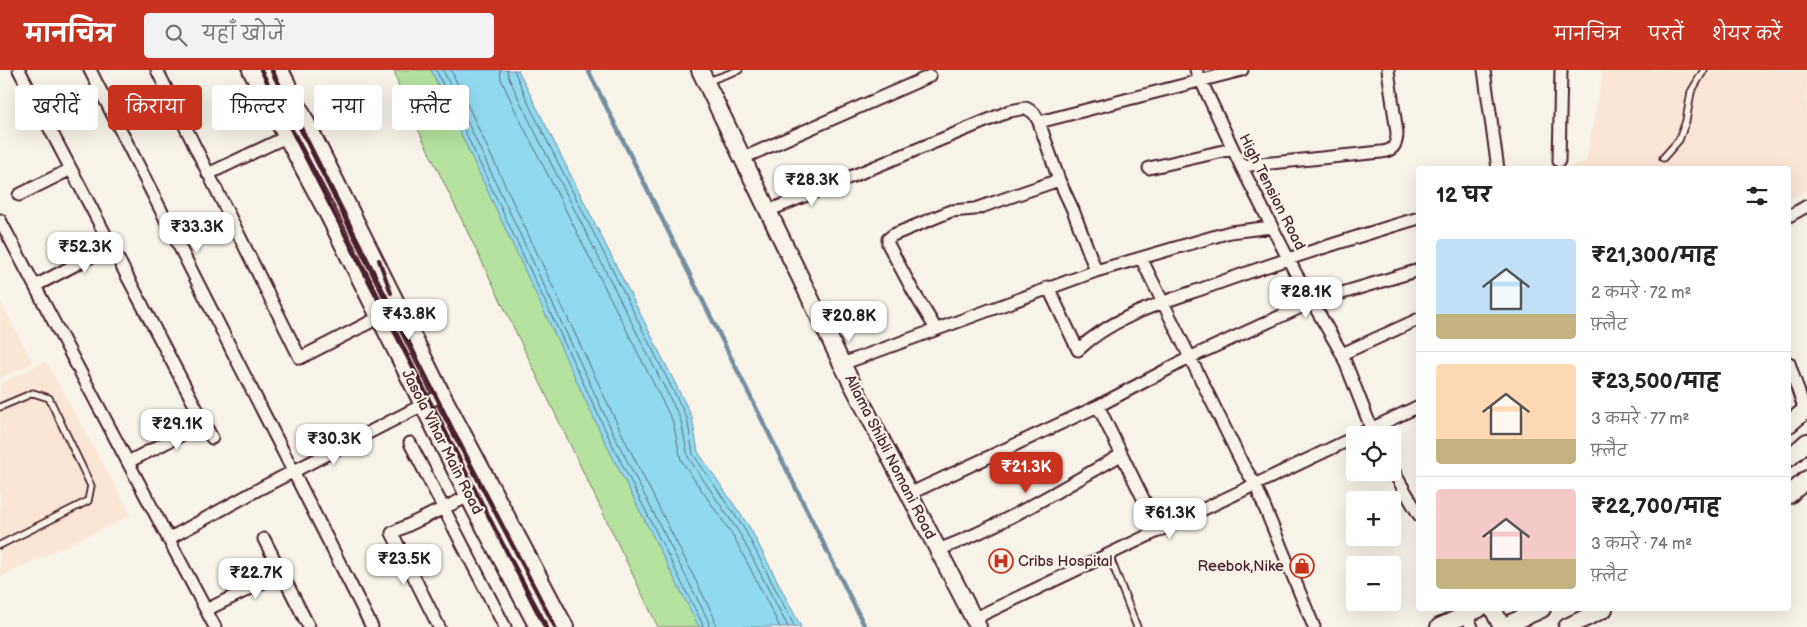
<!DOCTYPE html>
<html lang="hi">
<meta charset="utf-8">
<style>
:root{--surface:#fff;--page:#f2f2f2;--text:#222;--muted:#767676;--line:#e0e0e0;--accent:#c8321e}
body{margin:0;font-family:"Balsamiq Sans","Playpen Sans Deva",sans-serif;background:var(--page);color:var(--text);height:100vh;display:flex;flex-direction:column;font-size:19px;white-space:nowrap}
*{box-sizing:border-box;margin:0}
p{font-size:16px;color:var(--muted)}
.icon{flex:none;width:28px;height:28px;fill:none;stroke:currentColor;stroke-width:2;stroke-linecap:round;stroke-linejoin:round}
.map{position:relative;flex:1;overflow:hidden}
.side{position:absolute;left:1416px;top:96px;width:375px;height:445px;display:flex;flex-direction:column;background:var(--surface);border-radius:5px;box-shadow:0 5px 20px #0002}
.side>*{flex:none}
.hud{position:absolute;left:15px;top:15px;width:475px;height:45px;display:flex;gap:10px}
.buttons{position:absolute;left:1346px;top:356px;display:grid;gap:10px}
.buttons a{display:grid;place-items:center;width:55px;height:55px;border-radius:5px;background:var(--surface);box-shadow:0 5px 20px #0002;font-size:25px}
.price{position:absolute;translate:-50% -42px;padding:0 11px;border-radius:10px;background:#fff;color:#222;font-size:16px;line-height:32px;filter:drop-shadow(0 1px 2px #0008)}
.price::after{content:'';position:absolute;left:50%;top:30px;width:15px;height:11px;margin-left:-8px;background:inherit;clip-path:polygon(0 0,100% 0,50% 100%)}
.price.active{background:var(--accent);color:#fff}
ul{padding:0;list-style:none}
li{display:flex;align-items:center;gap:15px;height:125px;padding:0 20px}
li+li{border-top:1px solid var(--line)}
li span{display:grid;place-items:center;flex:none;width:140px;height:100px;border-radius:5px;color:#555}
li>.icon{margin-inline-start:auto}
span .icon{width:60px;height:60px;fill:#fffc;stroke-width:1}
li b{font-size:21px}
h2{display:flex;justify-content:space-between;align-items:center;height:60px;padding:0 20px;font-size:21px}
.tag{padding:0 18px;border-radius:5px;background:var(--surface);box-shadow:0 5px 20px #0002;font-size:18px;line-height:45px}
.tag.active{background:var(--accent);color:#fff}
header{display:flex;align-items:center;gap:30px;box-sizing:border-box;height:70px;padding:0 25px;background:var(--accent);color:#fff}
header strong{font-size:24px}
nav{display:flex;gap:28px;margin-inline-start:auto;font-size:18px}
.search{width:350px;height:45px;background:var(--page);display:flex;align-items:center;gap:12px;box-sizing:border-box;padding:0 18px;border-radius:5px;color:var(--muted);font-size:19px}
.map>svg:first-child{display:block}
</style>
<header>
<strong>मानचित्र</strong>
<div class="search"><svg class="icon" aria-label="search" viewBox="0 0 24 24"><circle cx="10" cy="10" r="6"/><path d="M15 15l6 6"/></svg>यहाँ खोजें</div>
<nav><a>मानचित्र</a><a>परतें</a><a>शेयर करें</a></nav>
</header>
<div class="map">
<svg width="1807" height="557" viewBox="0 0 1807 557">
<rect width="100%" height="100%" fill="#f7f3e8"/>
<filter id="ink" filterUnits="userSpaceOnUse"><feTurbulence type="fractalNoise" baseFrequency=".02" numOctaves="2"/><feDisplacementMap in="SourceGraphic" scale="10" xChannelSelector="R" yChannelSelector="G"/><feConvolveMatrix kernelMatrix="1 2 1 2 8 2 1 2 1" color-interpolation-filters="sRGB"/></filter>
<g filter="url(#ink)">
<path fill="#f9e6d7" d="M1603,0H1807V120L1789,129V99H1561L1586,92Z
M0,231L33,293L0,308Z
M46,291L131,445L0,507V314Z"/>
<path fill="#b5e19e" stroke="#808064" d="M394,0H431L714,557H658L402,26Z"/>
<path fill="#90daf1" stroke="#748fa2" d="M431,0H518L692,347L698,382L750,458L801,557H699L606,374Z"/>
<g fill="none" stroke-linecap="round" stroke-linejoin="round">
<path stroke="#666a7a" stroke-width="1" d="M436,0L611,372L702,553L703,557
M443,0L616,369L708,550L709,557
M451,0L623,366L714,547L716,557
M500,0L501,9L517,44L673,352L681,390L734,467L780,557
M507,0L508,6L524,40L681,350L688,387L740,464L788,557
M514,0L530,37L687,348L693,384L745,460L795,557"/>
<path stroke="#748fa2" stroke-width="4.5" d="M588,0L865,557"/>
<g stroke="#4a1f2b" stroke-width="9">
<path id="lane" d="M708,11L739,0
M1663,88L1679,70L1686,51L1691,22L1704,0
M0,337L33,323L49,328L91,416L88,431L0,475
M1109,485L1137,557"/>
</g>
<g stroke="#4a1f2b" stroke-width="15">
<path id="street" d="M19,0L212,368
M90,0L372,557
M157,0L300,288L380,247
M1196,0L1241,96L1295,202L1342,284L1374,365
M1484,0L1498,99
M274,43L295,31
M1039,52L1242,0
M743,88L930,6
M1559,91L1561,0
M1241,96L1381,82C1393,81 1397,75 1397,63L1388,0
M1149,98L1232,79
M208,104L286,67
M19,125L71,99
M768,141L1010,41L1026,38L1034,43L1039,52L1059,110L1073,140L1096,201
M1789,146L1807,136
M0,150L215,557
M1141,188L1243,395L1255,414L1314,557
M35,216L111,176
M1048,217L1078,280C1113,246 1165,232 1210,216C1279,191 1349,169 1419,148
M936,259L913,221L888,174V169L893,165L951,141L975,139L1059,110
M1342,284L1419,249
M1789,293L1805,341
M842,294L1096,201L1230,162L1272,157
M1098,336L1159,461
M1358,365L1419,336
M410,373L505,557
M128,392L204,353
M1392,399L1419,445
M909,424L1098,336L1189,288L1312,232L1419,200
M168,469L261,418L442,325
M264,469L309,557
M938,480C1003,455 1061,419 1121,385
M1463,539L1472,557
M206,540L282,503
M973,549L1355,367
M439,557L392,463L469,426"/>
</g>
<g stroke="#4a1f2b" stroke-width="20">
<path id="secondary" d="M251,0L328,144L476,441L538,557
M280,0L442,325L565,557
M700,0L842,294L978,557
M1789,354L1807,339
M1789,388L1807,372
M1789,425L1807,409
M1493,539L1502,557L1542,539
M1439,557L1479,539
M1567,557L1604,539"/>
</g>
<use href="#lane" stroke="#f7f3e8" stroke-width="5.5"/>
<use href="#street" stroke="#f7f3e8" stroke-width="11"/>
<use href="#secondary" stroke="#f7f3e8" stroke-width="16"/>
<path stroke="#4a1f2b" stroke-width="4" d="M261,0L545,557
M272,0L452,358L555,557
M379,190L391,223"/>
</g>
</g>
<defs>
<g id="hospital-ring" transform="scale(1.25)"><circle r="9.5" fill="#f7f3e8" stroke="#c8321e" stroke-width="1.5"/><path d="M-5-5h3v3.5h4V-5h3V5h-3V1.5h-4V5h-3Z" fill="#c8321e"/></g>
<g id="shop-ring" transform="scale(1.25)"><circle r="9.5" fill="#f7f3e8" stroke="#c8321e" stroke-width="1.5"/><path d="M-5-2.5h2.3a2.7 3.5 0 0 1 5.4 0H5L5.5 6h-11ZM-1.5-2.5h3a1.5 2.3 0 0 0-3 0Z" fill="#c8321e"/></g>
</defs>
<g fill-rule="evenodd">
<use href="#hospital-ring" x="1001" y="491"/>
<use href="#shop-ring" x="1302" y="496"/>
</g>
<g text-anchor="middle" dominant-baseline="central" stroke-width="4.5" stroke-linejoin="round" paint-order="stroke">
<g font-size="15" fill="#4a1f2b" stroke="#f7f3e8">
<text transform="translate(1272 122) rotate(63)">High Tension Road</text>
<text transform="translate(442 372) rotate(63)">Jasola Vihar Main Road</text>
<text transform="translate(890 387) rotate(63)">Allama Shibli Nomani Road</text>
</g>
<g font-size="15" fill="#4a1f2b" stroke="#f7f3e8" text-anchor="start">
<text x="1018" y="491">Cribs Hospital</text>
<text x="1284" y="496" text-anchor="end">Reebok,Nike</text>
</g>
</g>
</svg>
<div class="buttons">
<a><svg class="icon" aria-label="locate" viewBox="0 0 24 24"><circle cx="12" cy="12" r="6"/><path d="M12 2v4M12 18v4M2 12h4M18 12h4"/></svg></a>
<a>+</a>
<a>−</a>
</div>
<b class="price" style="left:812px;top:137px">₹28.3K</b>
<b class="price" style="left:197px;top:184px">₹33.3K</b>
<b class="price" style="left:85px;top:204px">₹52.3K</b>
<b class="price" style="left:1306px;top:249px">₹28.1K</b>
<b class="price" style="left:409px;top:271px">₹43.8K</b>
<b class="price" style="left:849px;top:273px">₹20.8K</b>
<b class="price" style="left:177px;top:381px">₹29.1K</b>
<b class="price" style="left:334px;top:396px">₹30.3K</b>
<b class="price active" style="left:1026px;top:424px">₹21.3K</b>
<b class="price" style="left:1170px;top:470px">₹61.3K</b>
<b class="price" style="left:404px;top:516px">₹23.5K</b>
<b class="price" style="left:256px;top:530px">₹22.7K</b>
<div class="hud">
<a class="tag">खरीदें</a>
<a class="tag active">किराया</a>
<a class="tag">फ़िल्टर</a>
<a class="tag">नया</a>
<a class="tag">फ़्लैट</a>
</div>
<section class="side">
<h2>12 घर<svg class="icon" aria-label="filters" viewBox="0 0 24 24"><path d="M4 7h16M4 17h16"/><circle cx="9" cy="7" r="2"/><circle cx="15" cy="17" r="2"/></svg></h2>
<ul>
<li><span style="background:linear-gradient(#bfe0f5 75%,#c2b280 0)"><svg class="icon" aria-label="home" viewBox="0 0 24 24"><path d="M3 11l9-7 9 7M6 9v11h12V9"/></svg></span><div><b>₹21,300/माह</b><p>2 कमरे · 72 m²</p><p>फ़्लैट</p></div></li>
<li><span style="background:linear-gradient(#ffd9b3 75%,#c2b280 0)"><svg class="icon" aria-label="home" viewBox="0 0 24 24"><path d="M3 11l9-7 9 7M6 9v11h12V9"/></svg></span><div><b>₹23,500/माह</b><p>3 कमरे · 77 m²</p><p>फ़्लैट</p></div></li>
<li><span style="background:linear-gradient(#f6c9c9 70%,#c2b280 0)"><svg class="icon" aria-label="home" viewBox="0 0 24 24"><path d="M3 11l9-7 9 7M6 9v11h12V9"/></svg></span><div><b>₹22,700/माह</b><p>3 कमरे · 74 m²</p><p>फ़्लैट</p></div></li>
</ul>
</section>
</div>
